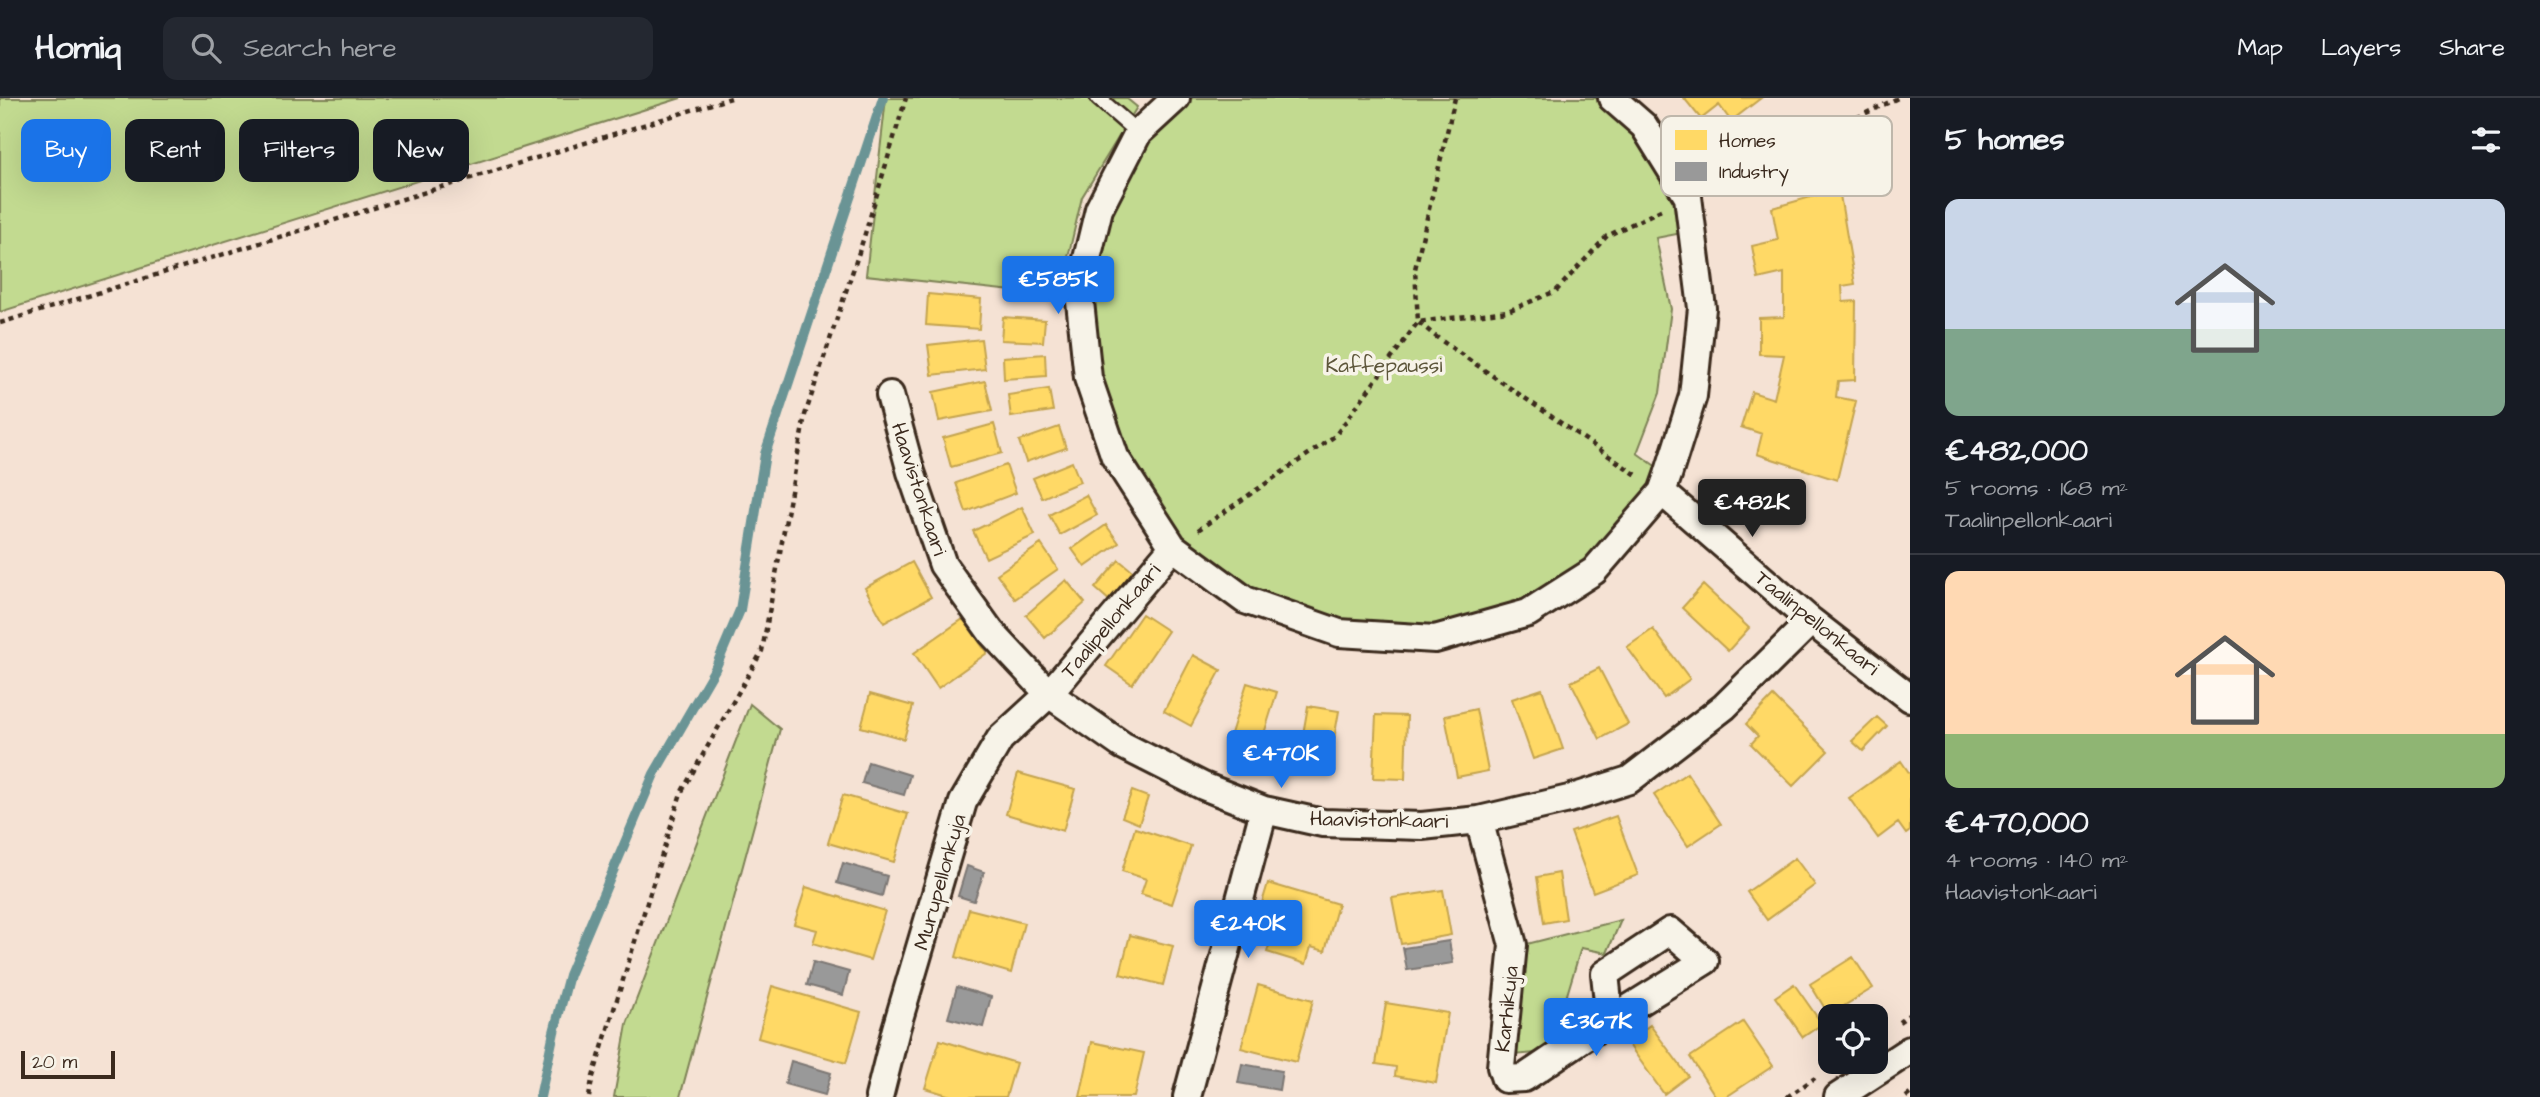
<!DOCTYPE html>
<meta charset="utf-8">
<style>
:root{--surface:#171b24;--page:#242831;--text:#f1f3f6;--muted:#9ea1a6;--line:#363941;--accent:#1a73e8}
body{margin:0;font-family:"Architects Daughter",sans-serif;background:var(--page);color:var(--text);height:100vh;display:flex;flex-direction:column;font-size:26px;white-space:nowrap}
*{box-sizing:border-box;margin:0}
p{font-size:23px;color:var(--muted)}
.icon{flex:none;width:38px;height:38px;fill:none;stroke:currentColor;stroke-width:2;stroke-linecap:round;stroke-linejoin:round}
.map{position:relative;flex:1;overflow:hidden}
.sheet{display:flex;flex-direction:column;background:var(--surface);width:630px}
.sheet>*{flex:none}
.hud{position:absolute;left:21px;top:21px;width:665px;height:63px;display:flex;gap:14px}
.controls{position:absolute;left:1818px;top:906px;display:grid;gap:14px}
.controls a{display:grid;place-items:center;width:70px;height:70px;border-radius:14px;background:var(--surface);box-shadow:0 7px 28px #0002;font-size:35px}
.scale{position:absolute;left:21px;bottom:18px;width:94px;box-sizing:border-box;padding-left:7px;border:4px solid #3b2a1e;border-top:0;font-size:19px;line-height:24px;white-space:nowrap;color:#3b2a1e;-webkit-text-stroke:5px #f7f3e8;paint-order:stroke}
.price{position:absolute;translate:-50% -60px;padding:0 16px;border-radius:7px;background:var(--accent);color:#fff;font-size:23px;line-height:46px;filter:drop-shadow(0 2px 4px #0008)}
.price::after{content:'';position:absolute;left:50%;top:42px;width:21px;height:16px;margin-left:-10px;background:inherit;clip-path:polygon(0 0,100% 0,50% 100%)}
.price.active{background:#222;color:#fff}
ul{padding:0;list-style:none}
li{display:grid;align-content:center;gap:14px;height:371px;padding:0 35px}
li+li{border-top:2px solid var(--line)}
li span{display:grid;place-items:center;height:217px;border-radius:14px;color:#555}
li>.icon{margin-inline-start:auto}
span .icon{width:126px;height:126px;fill:#fffc;stroke-width:1}
li b{font-size:30px}
h2{display:flex;justify-content:space-between;align-items:center;height:84px;padding:0 35px;font-size:30px}
.chip{padding:0 24px;border-radius:14px;background:var(--surface);box-shadow:0 7px 28px #0002;font-size:24px;line-height:63px}
.chip.active{background:var(--accent);color:#fff}
header{display:flex;align-items:center;gap:42px;box-sizing:border-box;height:98px;padding:0 35px;background:var(--surface);border-bottom:2px solid var(--line)}
header strong{font-size:33px}
nav{display:flex;gap:38px;margin-inline-start:auto;font-size:24px}
.search{width:490px;height:63px;background:var(--page);display:flex;align-items:center;gap:18px;box-sizing:border-box;padding:0 24px;border-radius:14px;color:var(--muted);font-size:26px}
main{display:flex;flex:1;min-height:0}
.map>svg:first-child{display:block}
</style>
<header>
<strong>Homiq</strong>
<div class="search"><svg class="icon" aria-label="search" viewBox="0 0 24 24"><circle cx="10" cy="10" r="6"/><path d="M15 15l6 6"/></svg>Search here</div>
<nav><a>Map</a><a>Layers</a><a>Share</a></nav>
</header>
<main>
<div class="map">
<svg width="1910" height="999" viewBox="0 0 1910 999">
<rect width="100%" height="100%" fill="#f5e2d4"/>
<filter id="ink" filterUnits="userSpaceOnUse"><feTurbulence type="fractalNoise" baseFrequency=".0143" numOctaves="2"/><feDisplacementMap in="SourceGraphic" scale="14" xChannelSelector="R" yChannelSelector="G"/><feConvolveMatrix kernelMatrix="1 2 1 2 8 2 1 2 1" color-interpolation-filters="sRGB"/></filter>
<g filter="url(#ink)">
<path fill="#c2da90" stroke="#7e8257" stroke-width="2" d="M0,0H681L0,214Z
M886,0H1126L1137,9L1082,99L1059,198L866,177Z
M1176,0H1612L1644,28L1692,133L1656,140L1671,211L1660,295L1637,355L1668,377L1594,473L1435,541L1339,535L1245,502L1173,449L1115,359L1079,194L1099,111Z
M750,606L780,631L680,999H614L627,926Z
M1621,822L1607,855L1581,850L1566,900L1592,909L1588,922L1536,955L1513,957L1523,847Z"/>
<path fill="#ffd966" stroke="#c4a450" stroke-width="2" d="M1684,0H1761L1731,23L1719,7L1701,21Z
M1839,91L1855,186L1842,188L1843,204L1856,203L1855,282L1838,283L1836,299L1856,303L1837,382L1757,356L1762,336L1741,329L1752,294L1774,301L1784,257L1759,256V220L1784,219V175L1758,181L1752,148L1778,142L1772,110Z
M928,196L981,201L979,231L926,227Z
M1003,219L1045,222L1043,244L1001,242Z
M981,241L985,271L932,277L928,247Z
M1045,256L1046,278L1004,281L1003,259Z
M985,283L992,313L939,323L933,294Z
M1049,291L1053,313L1011,319L1008,297Z
M994,326L1002,355L951,369L943,340Z
M1059,329L1066,350L1026,364L1019,343Z
M1072,364L1080,384L1042,400L1033,380Z
M1006,367L1016,395L966,414L956,385Z
M1086,397L1097,417L1060,437L1049,417Z
M1022,409L1035,437L986,460L973,433Z
M1106,427L1119,445L1085,469L1072,451Z
M1041,446L1058,471L1015,501L997,476Z
M1119,462L1136,476L1111,504L1095,490Z
M912,464L931,499L884,525L865,490Z
M1066,482L1085,505L1045,540L1026,517Z
M1703,487L1749,530L1728,553L1682,510Z
M1142,516L1168,533L1132,586L1106,568Z
M963,521L987,555L938,590L914,555Z
M1653,531L1690,581L1664,600L1627,549Z
M1193,557L1221,572L1191,628L1164,613Z
M1599,570L1628,626L1600,641L1571,584Z
M1247,585L1277,594L1258,655L1228,645Z
M1542,591L1563,651L1533,661L1512,601Z
M870,596L913,608L904,641L861,629Z
M1773,598L1828,653L1793,688L1751,646L1758,638L1746,626Z
M1308,608L1339,613L1328,675L1297,670Z
M1476,611L1488,673L1457,679L1445,618Z
M1376,617L1407,618L1405,681L1373,680Z
M1877,619L1887,628L1863,653L1852,643Z
M1901,663L1910,676V733L1906,736L1898,725L1878,740L1849,700Z
M1018,675L1075,691L1063,733L1006,716Z
M1687,675L1721,726L1688,748L1654,697Z
M1132,693L1148,699L1139,726L1122,719Z
M843,697L908,716L894,764L828,745Z
M1616,718L1638,777L1593,794L1571,734Z
M1135,730L1191,748L1172,806L1141,796L1146,781L1122,773Z
M1795,760L1815,787L1767,822L1747,794Z
M1559,775L1566,821L1544,825L1537,779Z
M1268,785L1338,806L1325,853L1311,849L1306,866L1267,854L1271,841L1253,835Z
M806,789L885,813L870,862L813,845L817,832L794,826Z
M1443,792L1451,837L1401,846L1392,800Z
M969,811L1024,825L1011,875L956,859Z
M1130,837L1173,848L1163,887L1120,876Z
M1853,859L1873,890L1829,917L1810,886Z
M1794,886L1822,926L1803,939L1775,899Z
M1258,887L1313,902L1296,964L1241,950Z
M772,888L861,914L846,965L758,940Z
M1386,905L1448,915L1436,985L1395,978L1396,969L1376,966Z
M1743,924L1773,968L1726,999H1716L1690,959Z
M1650,927L1688,978L1664,996L1627,944Z
M940,942L1016,965L1006,999H954L925,990Z
M1092,944L1144,955L1134,999H1080Z"/>
<path fill="#999" stroke="#7d7874" stroke-width="2" d="M868,664L910,677L904,697L862,685Z
M843,765L887,778L882,798L837,785Z
M967,768L984,774L974,803L958,798Z
M1449,843L1453,865L1407,872L1403,850Z
M813,864L849,874L843,897L807,887Z
M957,889L991,899L983,929L948,920Z
M791,963L831,975L825,997L785,986Z
M1242,966L1282,973L1279,992L1238,985Z"/>
<g fill="none" stroke-linecap="round" stroke-linejoin="round">
<path stroke="#6a9495" stroke-width="10" d="M540,999L554,934L569,877L654,676L715,571L740,512L765,356L883,0"/>
<g stroke="#3b2a1e" stroke-width="19">
<path id="service" d="M1098,0L1138,35"/>
</g>
<g stroke="#3b2a1e" stroke-width="32">
<path id="minor" d="M1176,0L1138,35L1099,111L1079,194L1088,280L1115,359L1173,449L1245,502L1339,535L1435,541L1528,515L1594,473L1662,394L1668,377L1693,298L1702,210L1688,99L1644,28L1612,0
M890,297L911,374L943,467L991,534L1049,596L1122,647L1203,688L1264,712L1323,725L1422,728L1479,722L1569,701L1629,682L1724,609L1811,523
M1662,394L1811,523L1910,600
M1479,722L1513,847L1501,969L1505,981L1524,980L1610,922L1705,863L1670,833L1605,876L1610,922
M879,999L896,931L963,704L1000,641L1049,596L1173,449
M1187,999L1264,712
M1838,999L1910,952"/>
</g>
<path stroke="#3b2a1e" stroke-width="4.5" stroke-dasharray="5 5" stroke-linecap="butt" d="M1455,0L1415,171L1418,224L1439,241L1638,378
M1712,88L1898,0
M0,225L731,0
M1198,432L1335,338L1418,224L1508,213L1556,193L1607,138L1663,111
M1899,924L1910,916
M589,999L592,982L681,695L762,553L805,317L864,139L906,0
M1787,999L1815,980
M1906,999L1910,996"/>
<use href="#service" stroke="#f7f3e8" stroke-width="14"/>
<use href="#minor" stroke="#f7f3e8" stroke-width="26"/>
</g>
</g>
<g text-anchor="middle" dominant-baseline="central" stroke-width="7" stroke-linejoin="round" paint-order="stroke">
<g font-size="21" fill="#5d563a" stroke="#f7f3e8">
<text x="1384" y="267">Kaffepaussi</text>
</g>
<g font-size="21" fill="#3b2a1e" stroke="#f7f3e8">
<text transform="translate(919 391) rotate(72)">Haavistonkaari</text>
<text transform="translate(1111 523) rotate(-50)">Taalipellonkaari</text>
<text transform="translate(1817 525) rotate(39)">Taalinpellonkaari</text>
<text transform="translate(1379 722) rotate(1)">Haavistonkaari</text>
<text transform="translate(940 784) rotate(-74)">Murupellonkuja</text>
<text transform="translate(1507 911) rotate(-84)">Karhikuja</text>
</g>
</g>
<rect x="1661" y="18" width="231" height="80" rx="10" fill="#f7f3e8" stroke="#bfb7ab" stroke-width="2"/>
<rect x="1675" y="32" width="32" height="20" fill="#ffd966"/>
<rect x="1675" y="64" width="32" height="19" fill="#999"/>
<g font-size="19" fill="#3b2a1e">
<text x="1719" y="49">Homes</text>
<text x="1719" y="80">Industry</text>
</g>
</svg>
<div class="controls">
<a><svg class="icon" aria-label="locate" viewBox="0 0 24 24"><circle cx="12" cy="12" r="6"/><path d="M12 2v4M12 18v4M2 12h4M18 12h4"/></svg></a>
</div>
<div class="scale">20 m</div>
<b class="price" style="left:1058px;top:218px">€585K</b>
<b class="price active" style="left:1752px;top:441px">€482K</b>
<b class="price" style="left:1281px;top:692px">€470K</b>
<b class="price" style="left:1248px;top:862px">€240K</b>
<b class="price" style="left:1596px;top:960px">€367K</b>
<div class="hud">
<a class="chip active">Buy</a>
<a class="chip">Rent</a>
<a class="chip">Filters</a>
<a class="chip">New</a>
</div>
</div>
<section class="sheet">
<h2>5 homes<svg class="icon" aria-label="filters" viewBox="0 0 24 24"><path d="M4 7h16M4 17h16"/><circle cx="9" cy="7" r="2"/><circle cx="15" cy="17" r="2"/></svg></h2>
<ul>
<li><span style="background:linear-gradient(#c9d6e8 60%,#7fa58c 0)"><svg class="icon" aria-label="home" viewBox="0 0 24 24"><path d="M3 11l9-7 9 7M6 9v11h12V9"/></svg></span><div><b>€482,000</b><p>5 rooms · 168 m²</p><p>Taalinpellonkaari</p></div></li>
<li><span style="background:linear-gradient(#ffd9b3 75%,#8fb573 0)"><svg class="icon" aria-label="home" viewBox="0 0 24 24"><path d="M3 11l9-7 9 7M6 9v11h12V9"/></svg></span><div><b>€470,000</b><p>4 rooms · 140 m²</p><p>Haavistonkaari</p></div></li>
</ul>
</section>
</main>
